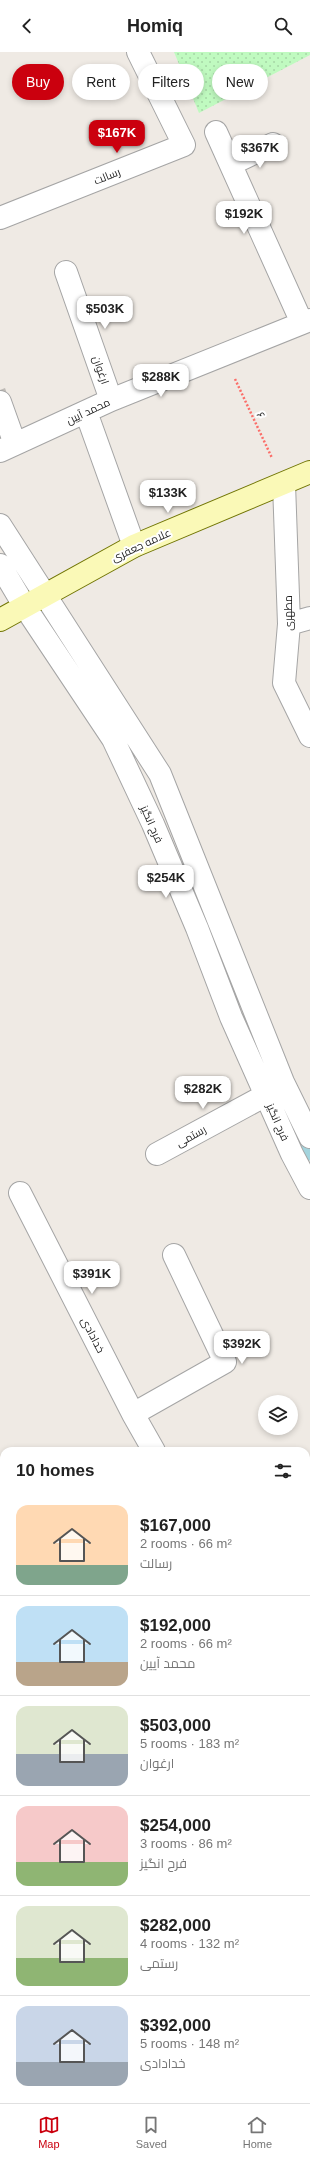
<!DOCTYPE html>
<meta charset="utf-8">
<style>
:root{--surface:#fff;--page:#f6f6f6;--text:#222;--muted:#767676;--line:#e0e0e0;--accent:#cb000e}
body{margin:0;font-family:Arial,Cairo,sans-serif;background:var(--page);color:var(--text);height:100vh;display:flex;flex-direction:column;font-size:15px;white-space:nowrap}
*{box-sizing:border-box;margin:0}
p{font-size:13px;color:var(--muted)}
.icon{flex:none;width:22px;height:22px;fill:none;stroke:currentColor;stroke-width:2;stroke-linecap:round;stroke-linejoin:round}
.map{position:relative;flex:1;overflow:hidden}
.details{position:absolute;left:0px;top:1395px;width:310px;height:656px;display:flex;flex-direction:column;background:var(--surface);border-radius:12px 12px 0 0;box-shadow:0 2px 6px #0003}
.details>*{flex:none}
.guide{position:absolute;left:12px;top:12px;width:286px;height:36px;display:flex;gap:8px}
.controls{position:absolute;left:258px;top:1343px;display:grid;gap:8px}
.controls a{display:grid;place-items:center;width:40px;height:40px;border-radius:50%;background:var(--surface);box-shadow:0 2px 6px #0003;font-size:20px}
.price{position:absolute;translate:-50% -34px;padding:0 9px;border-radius:8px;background:#fff;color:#222;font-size:13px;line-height:26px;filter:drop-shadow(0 1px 2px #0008)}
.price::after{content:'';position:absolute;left:50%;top:24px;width:12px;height:9px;margin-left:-6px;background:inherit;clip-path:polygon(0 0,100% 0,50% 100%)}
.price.selected{background:var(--accent);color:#fff}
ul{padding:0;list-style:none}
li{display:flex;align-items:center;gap:12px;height:100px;padding:0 16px}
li+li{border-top:1px solid var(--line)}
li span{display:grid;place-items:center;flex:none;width:112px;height:80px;border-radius:12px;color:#555}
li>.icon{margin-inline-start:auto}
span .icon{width:48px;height:48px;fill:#fffc;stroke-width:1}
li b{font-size:17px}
h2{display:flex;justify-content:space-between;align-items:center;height:48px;padding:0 16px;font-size:17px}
.chip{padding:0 14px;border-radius:18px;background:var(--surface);box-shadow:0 2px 6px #0003;font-size:14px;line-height:36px}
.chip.selected{background:var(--accent);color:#fff}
header{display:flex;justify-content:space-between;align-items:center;height:52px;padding:0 16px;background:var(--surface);font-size:18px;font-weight:700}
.tab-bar{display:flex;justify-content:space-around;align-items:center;height:56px;border-top:1px solid var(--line);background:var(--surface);font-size:11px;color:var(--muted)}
.tab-bar a{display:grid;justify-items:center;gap:2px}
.tab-bar .selected{color:var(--accent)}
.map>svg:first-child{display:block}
</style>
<header><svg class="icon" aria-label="back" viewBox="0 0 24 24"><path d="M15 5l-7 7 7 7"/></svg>Homiq<svg class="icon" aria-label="search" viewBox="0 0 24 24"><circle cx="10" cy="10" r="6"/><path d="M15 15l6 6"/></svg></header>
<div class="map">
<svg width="310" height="2051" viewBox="0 0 310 2051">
<defs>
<pattern id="park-dots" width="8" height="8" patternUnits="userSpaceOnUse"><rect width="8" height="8" fill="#c0fac0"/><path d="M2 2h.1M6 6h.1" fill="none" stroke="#a5d6a5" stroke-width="1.8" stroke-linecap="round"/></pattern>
<pattern id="building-cross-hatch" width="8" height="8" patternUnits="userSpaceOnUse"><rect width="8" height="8" fill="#c7bcb7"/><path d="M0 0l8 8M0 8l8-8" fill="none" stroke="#aaa19d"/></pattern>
</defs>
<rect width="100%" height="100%" fill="#efeae4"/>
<path fill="#e8d5e6" d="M0,1784L4,1791V1906L0,1909Z"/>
<path fill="#cdeaa9" d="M0,1555L4,1561V1625L0,1618Z"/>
<path fill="url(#park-dots)" d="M174,0H310V3L199,61Z"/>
<path fill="#0003" d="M5,336L21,382L0,396V338Z"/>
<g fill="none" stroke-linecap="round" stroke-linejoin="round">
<path stroke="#a3d4dd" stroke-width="9" d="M300,1084L310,1104"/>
</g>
<path fill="url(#building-cross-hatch)" stroke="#c1b0a6" d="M310,1769V1838L306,1841V1771Z"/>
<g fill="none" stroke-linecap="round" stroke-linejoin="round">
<g stroke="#a5a5a5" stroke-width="24">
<path id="street" d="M216,80L302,271
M231,112L273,92
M0,166L184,93L138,0
M66,220L111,348
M0,350L15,392
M86,360L134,494
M0,399L111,348L310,268
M284,432L289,572L284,631L310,684
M0,473L160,722L283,1030L310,1085
M0,513L25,555L113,687L153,772L197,876L231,965L292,1102L310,1136
M289,572L310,566
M157,1102L266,1043
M20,1141L133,1362
M154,1399L133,1362L225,1310L174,1203
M306,1562L310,1559
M306,1758L310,1756
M0,1923L4,1920
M28,2047L31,2051
M135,2051L142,2047"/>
</g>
<g stroke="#717504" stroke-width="24">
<path id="secondary" d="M0,568L134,494L310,420"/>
</g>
<g stroke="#975b00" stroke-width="24">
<path id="primary" d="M0,1500L4,1506
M0,1664L4,1670
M306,1929L310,1933
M306,2013L310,2020
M202,2047L203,2051
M224,2047L226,2051"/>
</g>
<path stroke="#fb6e69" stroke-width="2.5" stroke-dasharray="2 2" stroke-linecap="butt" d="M235,327L272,406"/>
<use href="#street" stroke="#fff" stroke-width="22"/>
<use href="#secondary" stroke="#faf9b7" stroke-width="22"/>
<use href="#primary" stroke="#fccc9b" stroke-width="22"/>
</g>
<g text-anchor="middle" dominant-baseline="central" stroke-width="4" stroke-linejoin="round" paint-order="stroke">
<g font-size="11" fill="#1e1e1e" stroke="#fff">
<text transform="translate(107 124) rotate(-22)">رسالت</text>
<text transform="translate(101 318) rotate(71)">ارغوان</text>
<text transform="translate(88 359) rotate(-25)">محمد آیین</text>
<text transform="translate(261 363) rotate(65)">۶</text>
<text transform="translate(141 493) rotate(-25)">علامه جعفری</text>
<text transform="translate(288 561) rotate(-90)">مطهری</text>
<text transform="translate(152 772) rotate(66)">فرح انگیز</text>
<text transform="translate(278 1070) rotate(66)">فرح انگیز</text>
<text transform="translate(191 1084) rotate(-29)">رستمی</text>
<text transform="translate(93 1283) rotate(63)">خدادادی</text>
</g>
</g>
</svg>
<div class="controls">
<a><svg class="icon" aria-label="layers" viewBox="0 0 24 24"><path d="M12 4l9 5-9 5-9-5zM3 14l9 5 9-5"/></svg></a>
</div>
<b class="price selected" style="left:117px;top:102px">$167K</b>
<b class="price" style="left:260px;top:117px">$367K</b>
<b class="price" style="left:244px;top:183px">$192K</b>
<b class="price" style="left:105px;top:278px">$503K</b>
<b class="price" style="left:161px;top:346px">$288K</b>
<b class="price" style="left:168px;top:462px">$133K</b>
<b class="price" style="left:166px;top:847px">$254K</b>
<b class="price" style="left:203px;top:1058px">$282K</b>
<b class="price" style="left:92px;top:1243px">$391K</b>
<b class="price" style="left:242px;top:1313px">$392K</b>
<div class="guide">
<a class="chip selected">Buy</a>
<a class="chip">Rent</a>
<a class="chip">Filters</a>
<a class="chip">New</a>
</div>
<section class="details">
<h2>10 homes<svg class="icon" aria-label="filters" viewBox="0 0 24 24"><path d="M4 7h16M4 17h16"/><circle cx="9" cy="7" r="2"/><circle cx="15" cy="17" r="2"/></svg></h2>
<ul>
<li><span style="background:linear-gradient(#ffd9b3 75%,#7fa58c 0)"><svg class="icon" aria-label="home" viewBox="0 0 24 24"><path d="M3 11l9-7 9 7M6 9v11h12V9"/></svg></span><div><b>$167,000</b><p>2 rooms · 66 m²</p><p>رسالت</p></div></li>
<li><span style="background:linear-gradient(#bfe0f5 70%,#b9a48a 0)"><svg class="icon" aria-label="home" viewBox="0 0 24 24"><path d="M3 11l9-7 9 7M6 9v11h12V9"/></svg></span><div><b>$192,000</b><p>2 rooms · 66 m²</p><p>محمد آیین</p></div></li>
<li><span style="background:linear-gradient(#dfe7d0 60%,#9aa5b1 0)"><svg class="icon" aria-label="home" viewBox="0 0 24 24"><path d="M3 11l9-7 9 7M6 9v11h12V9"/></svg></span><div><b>$503,000</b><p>5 rooms · 183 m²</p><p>ارغوان</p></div></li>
<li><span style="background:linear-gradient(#f6c9c9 70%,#8fb573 0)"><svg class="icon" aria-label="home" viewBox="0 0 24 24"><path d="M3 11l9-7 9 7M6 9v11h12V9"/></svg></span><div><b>$254,000</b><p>3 rooms · 86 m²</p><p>فرح انگیز</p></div></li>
<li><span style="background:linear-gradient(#dfe7d0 65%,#8fb573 0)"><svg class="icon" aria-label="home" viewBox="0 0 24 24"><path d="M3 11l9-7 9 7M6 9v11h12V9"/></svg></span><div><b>$282,000</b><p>4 rooms · 132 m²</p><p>رستمی</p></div></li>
<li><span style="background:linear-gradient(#c9d6e8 70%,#9aa5b1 0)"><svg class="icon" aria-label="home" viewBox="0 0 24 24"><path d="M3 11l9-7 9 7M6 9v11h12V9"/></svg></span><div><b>$392,000</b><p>5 rooms · 148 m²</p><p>خدادادی</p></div></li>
</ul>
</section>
</div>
<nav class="tab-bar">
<a class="selected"><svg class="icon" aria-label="map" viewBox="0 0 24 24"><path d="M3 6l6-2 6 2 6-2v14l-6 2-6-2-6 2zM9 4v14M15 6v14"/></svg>Map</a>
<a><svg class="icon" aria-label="saved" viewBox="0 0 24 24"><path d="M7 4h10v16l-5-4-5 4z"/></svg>Saved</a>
<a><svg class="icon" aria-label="home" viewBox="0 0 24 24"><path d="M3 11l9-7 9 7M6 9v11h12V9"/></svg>Home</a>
</nav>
